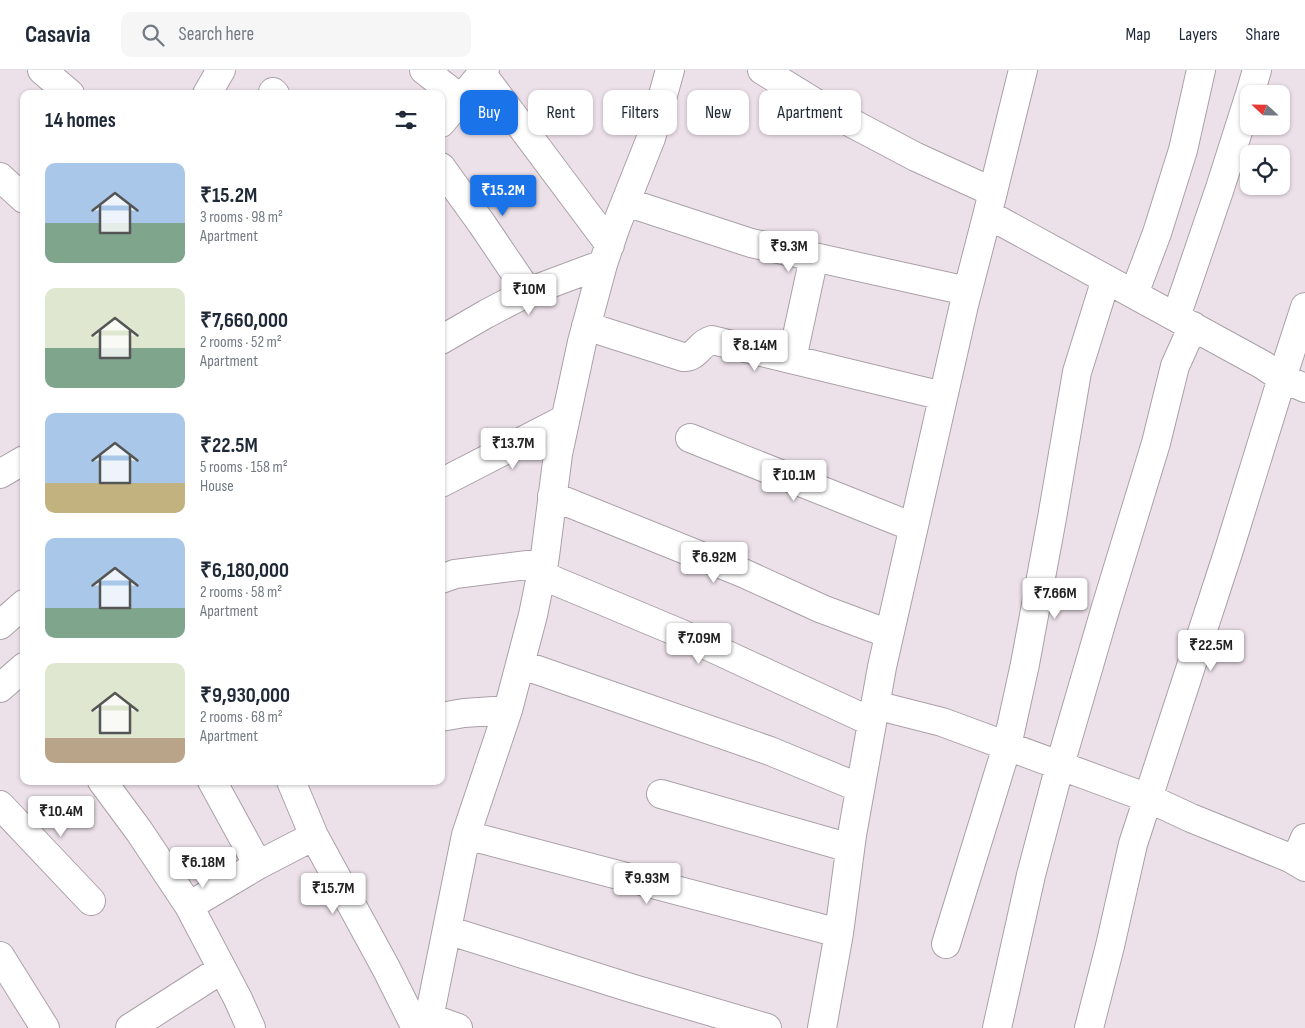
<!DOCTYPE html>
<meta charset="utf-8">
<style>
:root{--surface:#fff;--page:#f6f6f7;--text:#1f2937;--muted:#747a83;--line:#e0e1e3;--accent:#1a73e8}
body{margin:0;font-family:"Sofia Sans Condensed",sans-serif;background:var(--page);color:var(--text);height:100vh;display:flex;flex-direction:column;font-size:19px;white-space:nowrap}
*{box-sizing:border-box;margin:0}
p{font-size:16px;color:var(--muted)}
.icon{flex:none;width:28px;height:28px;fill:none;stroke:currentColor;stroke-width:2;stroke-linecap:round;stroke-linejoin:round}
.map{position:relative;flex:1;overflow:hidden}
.details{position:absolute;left:20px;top:20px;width:425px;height:695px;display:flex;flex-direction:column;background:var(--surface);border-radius:10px;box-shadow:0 1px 4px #0004}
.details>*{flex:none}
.hud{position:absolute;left:460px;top:20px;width:475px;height:45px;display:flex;gap:10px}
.needle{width:32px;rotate:292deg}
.controls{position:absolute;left:1240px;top:15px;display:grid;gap:10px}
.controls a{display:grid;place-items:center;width:50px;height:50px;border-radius:10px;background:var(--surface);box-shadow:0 1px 4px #0004;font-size:25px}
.price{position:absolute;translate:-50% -42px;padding:0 11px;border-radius:5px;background:#fff;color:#222;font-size:16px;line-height:32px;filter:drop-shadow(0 1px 2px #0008)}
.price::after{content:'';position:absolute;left:50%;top:30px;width:15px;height:11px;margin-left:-8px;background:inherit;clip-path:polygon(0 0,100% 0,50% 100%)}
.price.current{background:var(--accent);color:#fff}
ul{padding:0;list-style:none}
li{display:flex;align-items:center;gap:15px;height:125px;padding:0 25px}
li span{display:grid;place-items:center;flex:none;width:140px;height:100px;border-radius:10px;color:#555}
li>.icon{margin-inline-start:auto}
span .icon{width:60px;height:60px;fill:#fffc;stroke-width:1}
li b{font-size:21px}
h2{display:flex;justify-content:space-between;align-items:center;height:60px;padding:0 25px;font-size:21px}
.pill{padding:0 18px;border-radius:10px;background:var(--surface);box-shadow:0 1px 4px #0004;font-size:18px;line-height:45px}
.pill.current{background:var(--accent);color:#fff}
header{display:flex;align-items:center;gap:30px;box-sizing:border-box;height:70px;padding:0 25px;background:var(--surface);border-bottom:1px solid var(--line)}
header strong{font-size:24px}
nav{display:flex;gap:28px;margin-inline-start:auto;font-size:18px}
.search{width:350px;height:45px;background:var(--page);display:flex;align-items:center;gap:12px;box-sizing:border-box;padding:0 18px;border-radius:10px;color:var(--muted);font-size:19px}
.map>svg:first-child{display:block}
</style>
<header>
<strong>Casavia</strong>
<div class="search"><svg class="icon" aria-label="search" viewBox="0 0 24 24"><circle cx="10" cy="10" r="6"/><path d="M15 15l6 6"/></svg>Search here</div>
<nav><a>Map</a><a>Layers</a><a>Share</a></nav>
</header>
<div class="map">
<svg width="1305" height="958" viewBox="0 0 1305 958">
<rect width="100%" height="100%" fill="#ede1e9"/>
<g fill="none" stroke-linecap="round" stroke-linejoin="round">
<g stroke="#aba0a8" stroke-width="30">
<path id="minor" d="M42,0L70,24
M424,0L461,29
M762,0L827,40L916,87L993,122
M482,4L610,175
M273,22L275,24
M207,24L221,0
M1250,24L1257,0
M441,53L485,0
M441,97L482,154L528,222
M0,107L24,129
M626,132L751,173L967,221
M987,146L1000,151L1263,295L1282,308L1305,318
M1134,224L1157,163L1183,80L1201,0
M1176,247L1220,118L1249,27
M586,256L683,287C697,288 699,273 712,270L943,326
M441,270L486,244L528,222L603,194
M792,289L814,187
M690,368L913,457
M0,404L24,390
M441,413L565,349
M552,426L743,503L822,539L889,564
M541,505L682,564L872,652
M441,509L455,504L544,493
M0,555L24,534
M520,594L770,681L860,718
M0,618L24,597
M875,635L942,652L1148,728L1191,748L1290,788L1305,797
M441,647L464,643L508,640
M102,711L139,761L189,836L238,929L251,958
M212,711L258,795
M291,711L314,766L386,898L416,958
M661,724L850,778
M0,735L91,831
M466,765L839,863
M1295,791L1305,768
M189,836L258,795L314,766
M447,860L634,919L767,958
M946,874L1007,676L1025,594L1052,448L1077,302L1106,209
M0,886L45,958
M430,948L458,958
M130,958L222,899
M427,958L466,765L508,640L533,545L545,486L558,384L582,272L603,194L616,156L651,68L670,0
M822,958L839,863L852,765L882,597L964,235L987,146L1023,0
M997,958L1031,805L1060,695L1106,537L1156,373L1175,296L1193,256
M1089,958L1110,876L1133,774L1228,483L1282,308L1305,237"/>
</g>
<use href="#minor" stroke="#fff" stroke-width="28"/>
</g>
</svg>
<div class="controls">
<a><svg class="needle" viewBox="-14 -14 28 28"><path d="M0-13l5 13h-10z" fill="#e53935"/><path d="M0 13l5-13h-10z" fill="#747a83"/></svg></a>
<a><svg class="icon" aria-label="locate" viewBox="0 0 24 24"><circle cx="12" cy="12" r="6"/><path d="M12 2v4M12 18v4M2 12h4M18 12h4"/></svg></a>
</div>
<b class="price current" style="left:503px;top:147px">₹15.2M</b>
<b class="price" style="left:789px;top:203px">₹9.3M</b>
<b class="price" style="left:529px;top:246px">₹10M</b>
<b class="price" style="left:755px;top:302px">₹8.14M</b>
<b class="price" style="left:513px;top:400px">₹13.7M</b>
<b class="price" style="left:794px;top:432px">₹10.1M</b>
<b class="price" style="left:714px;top:514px">₹6.92M</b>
<b class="price" style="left:1055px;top:550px">₹7.66M</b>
<b class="price" style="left:699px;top:595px">₹7.09M</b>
<b class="price" style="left:1211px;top:602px">₹22.5M</b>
<b class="price" style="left:61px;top:768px">₹10.4M</b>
<b class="price" style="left:203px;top:819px">₹6.18M</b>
<b class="price" style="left:647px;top:835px">₹9.93M</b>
<b class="price" style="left:333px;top:845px">₹15.7M</b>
<div class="hud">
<a class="pill current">Buy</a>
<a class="pill">Rent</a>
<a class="pill">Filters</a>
<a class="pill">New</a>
<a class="pill">Apartment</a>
</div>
<section class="details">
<h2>14 homes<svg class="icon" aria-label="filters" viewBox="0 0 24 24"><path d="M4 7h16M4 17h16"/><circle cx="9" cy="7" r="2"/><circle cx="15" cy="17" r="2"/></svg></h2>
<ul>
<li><span style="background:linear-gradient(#a9c7e8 60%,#7fa58c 0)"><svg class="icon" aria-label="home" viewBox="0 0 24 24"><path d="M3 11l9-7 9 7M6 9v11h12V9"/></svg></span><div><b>₹15.2M</b><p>3 rooms · 98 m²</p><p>Apartment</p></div></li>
<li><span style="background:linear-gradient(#dfe7d0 60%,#7fa58c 0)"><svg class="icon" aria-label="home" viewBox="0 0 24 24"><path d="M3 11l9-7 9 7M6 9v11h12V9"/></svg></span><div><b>₹7,660,000</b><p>2 rooms · 52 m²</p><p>Apartment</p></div></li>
<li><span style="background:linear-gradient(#a9c7e8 70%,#c2b280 0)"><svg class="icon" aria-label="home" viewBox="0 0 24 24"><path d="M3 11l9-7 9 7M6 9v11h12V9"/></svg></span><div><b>₹22.5M</b><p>5 rooms · 158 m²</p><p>House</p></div></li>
<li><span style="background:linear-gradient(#a9c7e8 70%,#7fa58c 0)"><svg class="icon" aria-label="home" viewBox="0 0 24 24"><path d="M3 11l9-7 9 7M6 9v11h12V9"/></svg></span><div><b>₹6,180,000</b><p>2 rooms · 58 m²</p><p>Apartment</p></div></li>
<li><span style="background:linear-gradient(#dfe7d0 75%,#b9a48a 0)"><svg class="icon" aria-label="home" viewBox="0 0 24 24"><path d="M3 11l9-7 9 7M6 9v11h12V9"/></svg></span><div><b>₹9,930,000</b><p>2 rooms · 68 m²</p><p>Apartment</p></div></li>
</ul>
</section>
</div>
